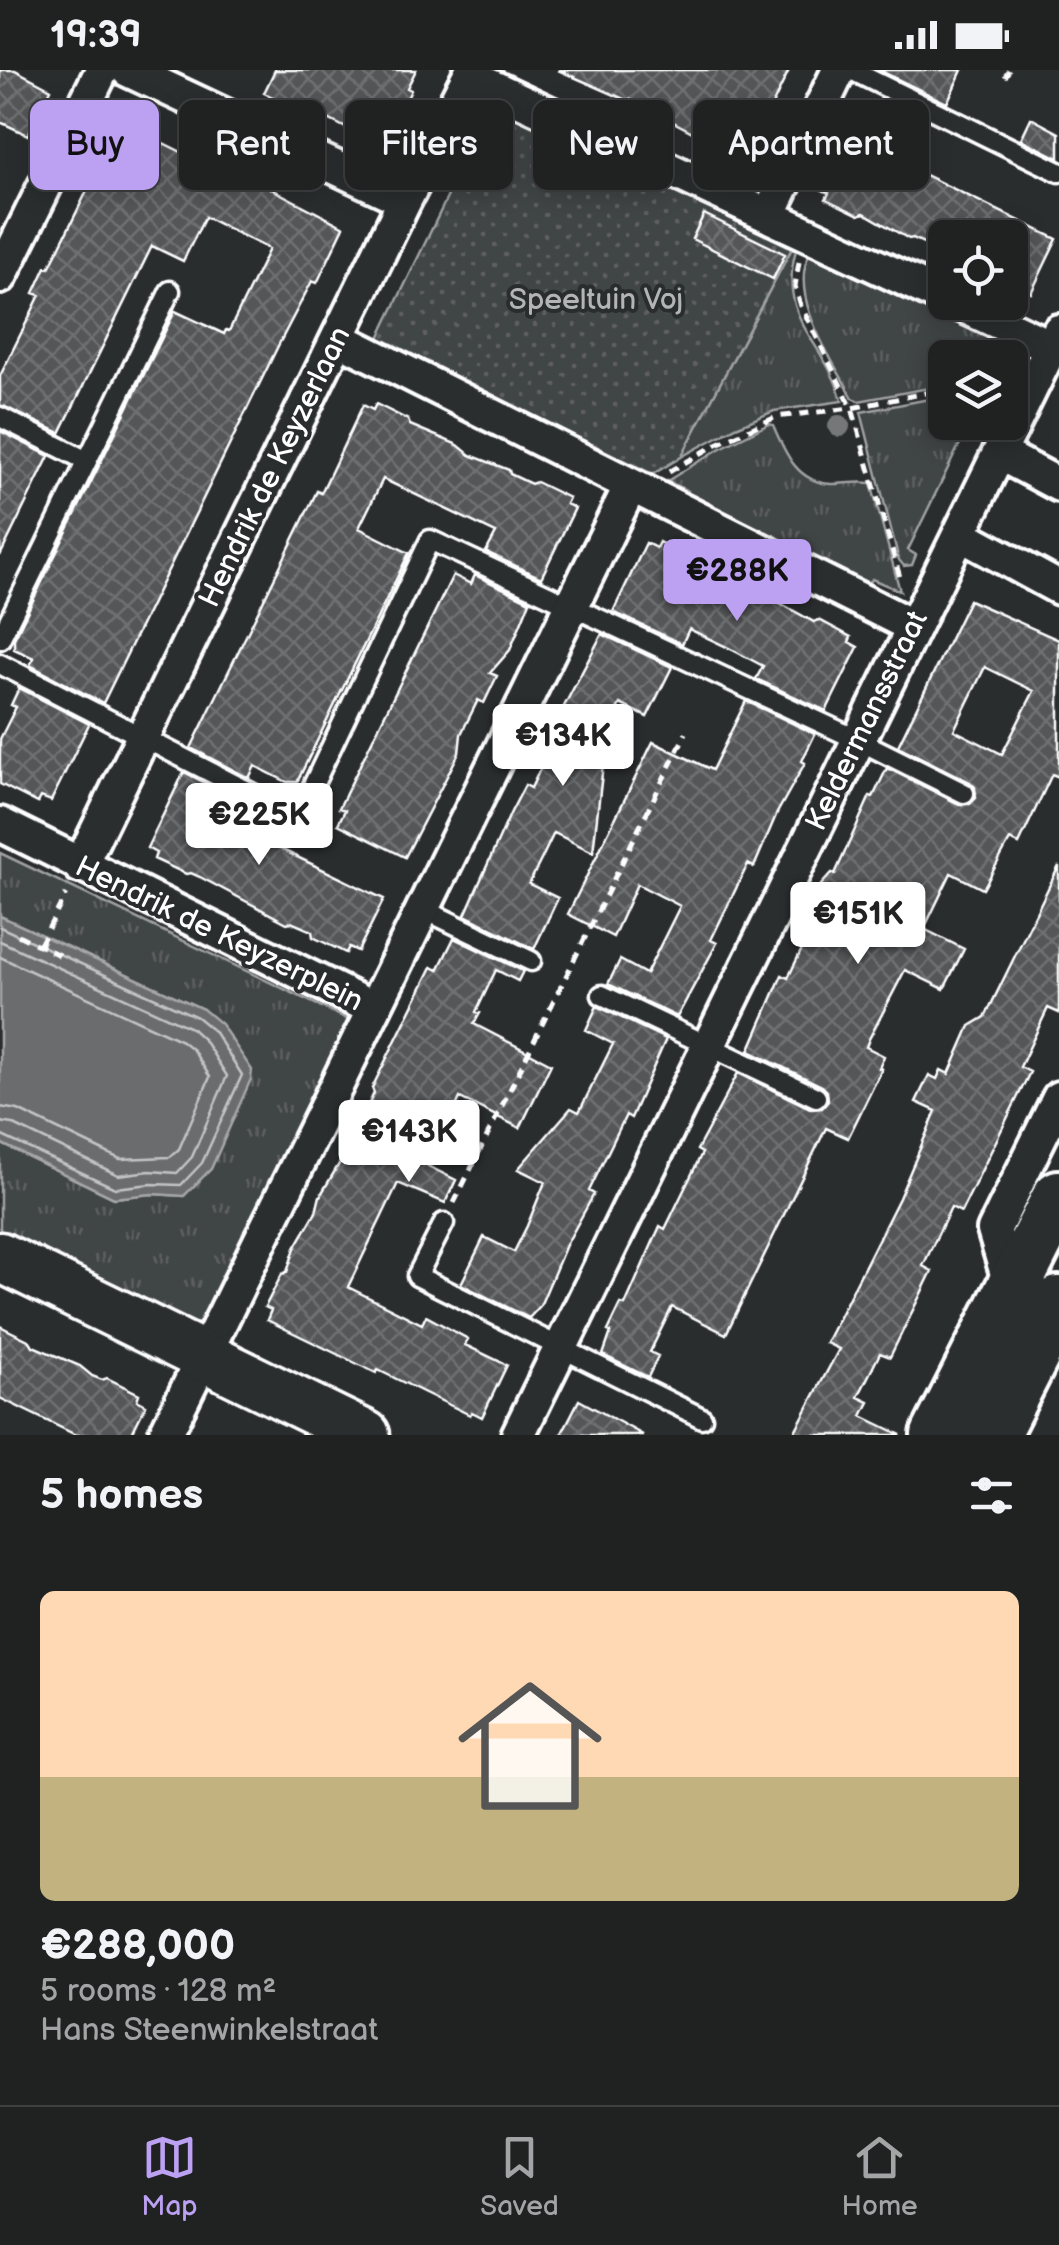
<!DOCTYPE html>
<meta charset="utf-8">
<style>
:root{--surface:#202222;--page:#282a2a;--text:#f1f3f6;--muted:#a2a4a5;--line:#3d3f40;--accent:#bca0f2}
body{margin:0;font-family:"Balsamiq Sans",sans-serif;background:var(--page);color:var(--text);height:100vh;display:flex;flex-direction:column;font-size:38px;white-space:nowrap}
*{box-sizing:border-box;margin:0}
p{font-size:32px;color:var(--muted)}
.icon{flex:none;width:55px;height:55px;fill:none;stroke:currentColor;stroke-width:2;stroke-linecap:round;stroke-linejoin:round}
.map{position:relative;height:1365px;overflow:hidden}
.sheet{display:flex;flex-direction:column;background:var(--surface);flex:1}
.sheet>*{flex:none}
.guide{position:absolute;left:30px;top:30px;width:1000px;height:90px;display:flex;gap:20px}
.fabs{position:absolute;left:928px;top:150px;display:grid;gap:20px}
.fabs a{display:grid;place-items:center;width:100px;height:100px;border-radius:15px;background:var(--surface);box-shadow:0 5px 25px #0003,0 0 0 2px var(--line);font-size:50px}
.price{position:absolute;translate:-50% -85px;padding:0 22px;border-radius:10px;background:#fff;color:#222;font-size:32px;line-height:65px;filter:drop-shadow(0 2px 5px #0008)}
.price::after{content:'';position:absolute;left:50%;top:60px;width:30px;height:22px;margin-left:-15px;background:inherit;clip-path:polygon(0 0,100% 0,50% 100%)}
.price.on{background:var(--accent);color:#111}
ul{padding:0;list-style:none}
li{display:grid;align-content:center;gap:20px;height:530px;padding:0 40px}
li span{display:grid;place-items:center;height:310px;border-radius:15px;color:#555}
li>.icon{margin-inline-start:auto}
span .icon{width:180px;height:180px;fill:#fffc;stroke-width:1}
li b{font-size:42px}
h2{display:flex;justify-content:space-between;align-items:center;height:120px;padding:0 40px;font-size:42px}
.pill{padding:0 35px;border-radius:15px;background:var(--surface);box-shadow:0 5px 25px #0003,0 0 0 2px var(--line);font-size:35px;line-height:90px}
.pill.on{background:var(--accent);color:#111}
.status{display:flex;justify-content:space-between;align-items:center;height:70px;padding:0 50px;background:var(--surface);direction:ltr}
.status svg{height:28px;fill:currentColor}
.menu{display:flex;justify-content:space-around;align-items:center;height:140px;border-top:2px solid var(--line);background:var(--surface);font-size:28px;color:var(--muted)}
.menu a{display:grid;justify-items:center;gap:5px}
.menu .on{color:var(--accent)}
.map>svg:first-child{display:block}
</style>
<div class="status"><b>19:39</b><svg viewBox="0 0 49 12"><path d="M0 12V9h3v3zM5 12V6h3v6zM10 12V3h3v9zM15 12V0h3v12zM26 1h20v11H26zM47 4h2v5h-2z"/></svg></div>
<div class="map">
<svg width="1059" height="1365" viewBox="0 0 1059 1365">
<defs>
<pattern id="grass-tufts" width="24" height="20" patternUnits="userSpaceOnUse" patternTransform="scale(2.5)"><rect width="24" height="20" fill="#414445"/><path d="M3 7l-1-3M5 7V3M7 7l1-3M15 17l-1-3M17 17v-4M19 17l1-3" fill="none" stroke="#5e6061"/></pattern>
<pattern id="park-dots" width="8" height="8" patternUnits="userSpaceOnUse" patternTransform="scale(2.5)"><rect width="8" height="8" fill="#414445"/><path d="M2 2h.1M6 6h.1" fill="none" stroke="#5e6061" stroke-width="1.8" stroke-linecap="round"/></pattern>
<pattern id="building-cross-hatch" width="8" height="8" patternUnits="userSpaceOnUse" patternTransform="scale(2.5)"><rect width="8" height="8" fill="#555758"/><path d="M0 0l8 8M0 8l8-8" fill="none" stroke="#6e7071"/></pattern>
</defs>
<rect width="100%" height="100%" fill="#2a2d2e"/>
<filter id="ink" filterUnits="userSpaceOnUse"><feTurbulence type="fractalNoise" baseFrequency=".01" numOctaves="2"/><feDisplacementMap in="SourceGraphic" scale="20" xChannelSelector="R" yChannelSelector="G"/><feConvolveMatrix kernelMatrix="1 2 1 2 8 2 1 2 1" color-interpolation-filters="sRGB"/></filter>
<g filter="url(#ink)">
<path fill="url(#grass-tufts)" stroke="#a0a2a2" stroke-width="2.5" d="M792,178L796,180C776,250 827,273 842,331L774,341L736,357L681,387Z
M811,180L1009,277L1015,282L1010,293V288H945V315L859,331L853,328C831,287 786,225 811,180Z
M945,326V352L970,353L908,480L916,485L912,495L904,496L899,490L861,342Z
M769,354L773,355C785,382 796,412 831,414C844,414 858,411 871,413L900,521L872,509L865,516L686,428L688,421L667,411L719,379Z
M0,783L349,950L197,1261L0,1164V1073L114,1128L152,1124L184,1126L203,939L0,846Z"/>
<path fill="url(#park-dots)" stroke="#a0a2a2" stroke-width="2.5" d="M493,33L792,178L681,387L653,404L378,270Z"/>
<path fill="#6a6c6d" stroke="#a6a7a7" stroke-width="2.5" d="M0,846L203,939L221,954L252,1000L251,1009L211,1099L184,1126L152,1124L114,1128L0,1073Z"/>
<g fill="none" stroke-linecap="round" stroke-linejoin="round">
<path stroke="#c3c4c5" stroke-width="2.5" d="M0,857L197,947L214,961L242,1005L202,1093L181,1115L151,1114L115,1118L0,1065
M0,871L191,958L204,970L227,1006L192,1087L177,1103L150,1101L118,1105L12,1054L0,1052
M0,887L182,971L193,980L210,1007L179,1079L170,1087L120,1089L18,1040L0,1037"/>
</g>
<path fill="url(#building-cross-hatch)" stroke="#fff" stroke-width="2.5" fill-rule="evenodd" d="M0,0H15L51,19L28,65L0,52Z
M275,0H416L407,18L411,20L384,77L318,44L316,48L264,23Z
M558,0H789L749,84L739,79L736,85L630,29L626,30Z
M879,0H962L947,33Z
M1031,48L1059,63V88L1021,69Z
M121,52L224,103L228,96L344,157L317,213L312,211L278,276L103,633L30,595L34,588L14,579V569L175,241L224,264L226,260L229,261L269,179L205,147L183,191L152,176L60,363L0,335V306L40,225L34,223L46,197L49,198Z
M852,53L905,82L900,93L1057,169L1031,223L1010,212V168H945V183L913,168L909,169L864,143L859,145L826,129L829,123L820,119Z
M704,144L785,184L773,209L692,169Z
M376,334L408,350L410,355L458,375L470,385L509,400L510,404L531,414L536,412L569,428L566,434L575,438L541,508L486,482L496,463L383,409L359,458L409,483L297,712H287L255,696L249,708L191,678L317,421L321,423L363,335L373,340Z
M0,361L49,386L0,486Z
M659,472L765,528L769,527L814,552L819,550L851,567L849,572L858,577L826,641L756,609L763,596L727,577L689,559L682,574L613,542L646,473L656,478Z
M453,505L471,514L475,505L530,531L510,580L490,603L497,606L484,633L478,630L461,664L459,683L405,787L338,754L345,740L339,738Z
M969,530L1059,570V707L1052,704L1019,774L1010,770L983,819L951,803L924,859L964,879L944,919L905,900L869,969L866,977L884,986L879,998L882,999L848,1068L826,1058L726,1264L672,1237L650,1282L658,1286L648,1307L603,1285L611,1262L608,1261L621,1234L625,1235L660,1156L665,1159L702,1083L697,1080L738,1003L812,1039L822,1038L828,1031L827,1021L822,1016L749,981L782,905L788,908L825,831L820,828L821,815L832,803L835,804L870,726L873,727L887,698L959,734H970L976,728L975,717L970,712L898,676ZM985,597L1034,621L1002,684L954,660Z
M602,564L672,597L647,647L620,634L607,660L593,782L554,763L542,788L529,814L558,828L534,879L465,845L511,742L525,715L531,718L555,668L549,665Z
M19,618L89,654L51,731L41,727L38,733L0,714V669L16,637L11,635Z
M746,631L815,664L802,691L805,693L777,743L754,797L748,794L711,870L717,873L677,947L608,914L620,890L646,904L680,836L637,814L613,867L568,844L653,672L712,700Z
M184,702L238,730L227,753L384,829L358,881L349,877L346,883L313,867L312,861L291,852L287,853L200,807L191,803L186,804L154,789L156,783L147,778Z
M1059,796V943L1048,938L1020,997L1030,1002L968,1128L961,1142L951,1137L923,1196L932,1201L890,1287L880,1283L858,1327L869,1332L862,1346L901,1365H793L839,1279L826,1273L899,1128L936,1041L916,1032L929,1005L937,1009L941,1000L949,1004L970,956L985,947Z
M454,868L523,901L518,911L496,900L476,942L480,943L474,954L551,994L520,1058L460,1028L428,1096L456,1110L445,1133L398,1113L348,1217L422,1254L426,1246L468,1269L465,1275L507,1295L482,1347L472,1342L470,1345L378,1300L376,1303L267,1250L271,1240L265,1237L282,1204L287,1202L295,1178L316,1142L320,1126L345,1084L360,1045L364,1044L374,1023L372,1018L432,897L438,900Z
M597,936L666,969L631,1048L626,1045L589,1121L594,1124L566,1175L540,1236L529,1248L461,1214L484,1167L514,1182L527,1156L545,1112L518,1099L571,1038L579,1042L613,974L586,960Z
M0,1256L30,1271L33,1276L80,1296L92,1306L102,1310L107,1308L139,1324L137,1330L146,1335L131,1365H76L0,1328Z
M579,1330L643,1365H561Z"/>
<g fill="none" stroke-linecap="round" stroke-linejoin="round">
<g stroke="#fff" stroke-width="25">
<path id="service" d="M851,0L1059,102
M0,347L87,391
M0,569L170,221
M0,594L298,747L430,470L858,670L964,723
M423,839L531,891
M602,925L816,1027
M444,1153L417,1206L702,1348"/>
</g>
<g stroke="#fff" stroke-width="40">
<path id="minor" d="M128,0L405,130
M469,6L945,228
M769,145L839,0
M0,207L102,0
M955,232L1051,277
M338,268L914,557
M999,383L1059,415
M960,464L1059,518
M0,754L374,939
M80,796L405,130L472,0
M1013,1224L994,1160L1059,1028
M165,1365L630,417
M518,1365L1059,261"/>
</g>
<g stroke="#fff" stroke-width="55">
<path id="secondary" d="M0,1187L365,1365"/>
</g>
<g stroke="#fff" stroke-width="60">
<path id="primary" d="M938,1365L1059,1127
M992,1365L1059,1233"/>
</g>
<path stroke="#fff" stroke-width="5" stroke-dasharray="10 8" stroke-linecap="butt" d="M1005,7L1009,0
M799,192L795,216L801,236L852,338L901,511
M669,402L717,374L776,347L852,338L945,319
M18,865L61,886
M40,875L66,824
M454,1133L686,663"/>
<use href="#service" stroke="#2a2d2e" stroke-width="18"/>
<use href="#minor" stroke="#2a2d2e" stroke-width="32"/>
<use href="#secondary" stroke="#2a2d2e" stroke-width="48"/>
<use href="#primary" stroke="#2a2d2e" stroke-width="52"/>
</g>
<circle fill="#757778" cx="839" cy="356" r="11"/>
</g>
<g text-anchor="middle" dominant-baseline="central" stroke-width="8" stroke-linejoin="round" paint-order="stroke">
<g font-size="30" fill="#b3b4b5" stroke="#2a2d2e">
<text x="596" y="230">Speeltuin Voj</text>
</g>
<g font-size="30" fill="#fff" stroke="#2a2d2e">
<text transform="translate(275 397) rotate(-64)">Hendrik de Keyzerlaan</text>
<text transform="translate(867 651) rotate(-64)">Keldermansstraat</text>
<text transform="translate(219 864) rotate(26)">Hendrik de Keyzerplein</text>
</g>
</g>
</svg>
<div class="fabs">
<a><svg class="icon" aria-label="locate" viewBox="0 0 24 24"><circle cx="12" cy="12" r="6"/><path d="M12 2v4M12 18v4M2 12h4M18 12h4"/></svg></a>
<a><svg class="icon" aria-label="layers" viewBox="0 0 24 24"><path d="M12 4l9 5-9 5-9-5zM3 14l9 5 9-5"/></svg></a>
</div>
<b class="price on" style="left:737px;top:554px">€288K</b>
<b class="price" style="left:563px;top:719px">€134K</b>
<b class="price" style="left:259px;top:798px">€225K</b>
<b class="price" style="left:858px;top:897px">€151K</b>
<b class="price" style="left:409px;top:1115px">€143K</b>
<div class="guide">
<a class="pill on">Buy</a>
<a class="pill">Rent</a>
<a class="pill">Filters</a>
<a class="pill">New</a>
<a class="pill">Apartment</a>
</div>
</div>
<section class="sheet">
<h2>5 homes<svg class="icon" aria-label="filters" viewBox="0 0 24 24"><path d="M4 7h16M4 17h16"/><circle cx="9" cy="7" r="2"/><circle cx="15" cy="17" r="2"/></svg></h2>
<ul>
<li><span style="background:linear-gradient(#ffd9b3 60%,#c2b280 0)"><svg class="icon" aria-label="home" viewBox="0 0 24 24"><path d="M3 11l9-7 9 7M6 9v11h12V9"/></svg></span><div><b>€288,000</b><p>5 rooms · 128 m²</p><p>Hans Steenwinkelstraat</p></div></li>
</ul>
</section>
<nav class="menu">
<a class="on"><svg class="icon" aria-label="map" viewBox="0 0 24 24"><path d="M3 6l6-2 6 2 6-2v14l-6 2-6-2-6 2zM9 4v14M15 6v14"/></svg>Map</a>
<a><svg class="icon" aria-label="saved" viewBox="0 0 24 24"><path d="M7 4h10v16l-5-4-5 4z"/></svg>Saved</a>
<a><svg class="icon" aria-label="home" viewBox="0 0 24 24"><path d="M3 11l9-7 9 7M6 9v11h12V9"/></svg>Home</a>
</nav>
